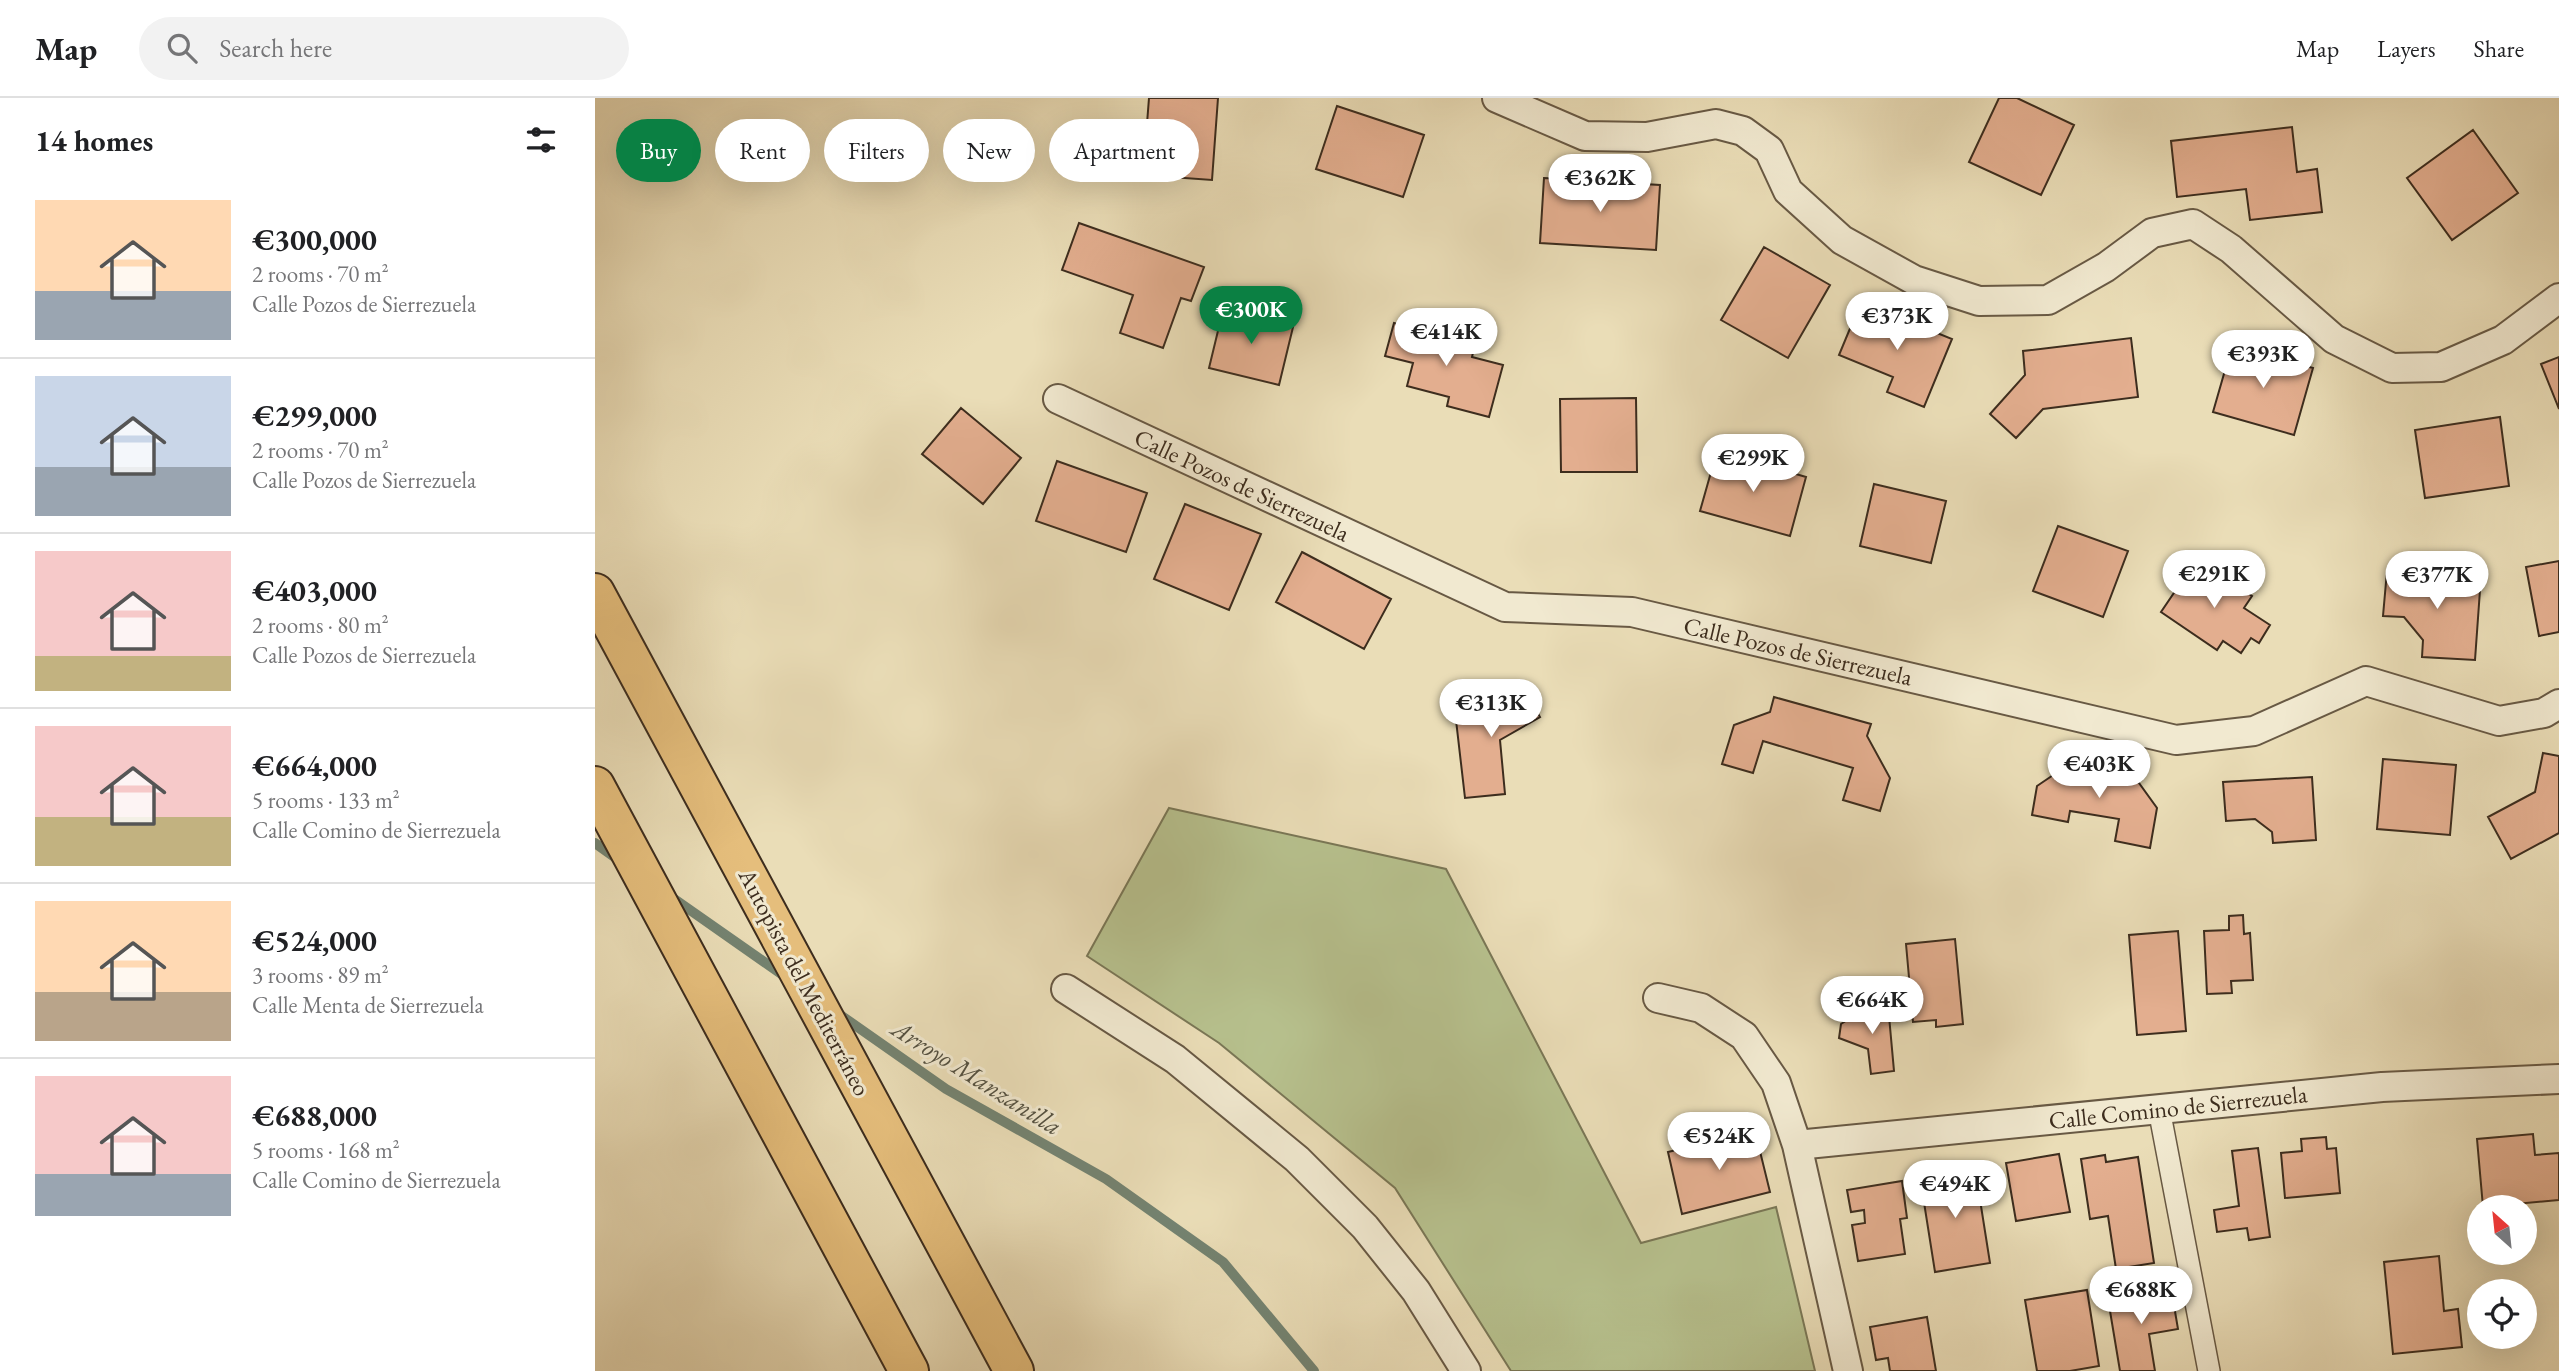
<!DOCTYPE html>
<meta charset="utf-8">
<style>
:root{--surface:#fff;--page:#f2f2f2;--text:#202124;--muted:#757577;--line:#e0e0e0;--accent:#0b8043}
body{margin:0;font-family:"EB Garamond",serif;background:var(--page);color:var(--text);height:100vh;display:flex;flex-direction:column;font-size:26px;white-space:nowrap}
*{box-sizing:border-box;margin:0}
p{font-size:23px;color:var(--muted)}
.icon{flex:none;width:38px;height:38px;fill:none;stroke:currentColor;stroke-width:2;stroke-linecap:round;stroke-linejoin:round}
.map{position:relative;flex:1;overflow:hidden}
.drawer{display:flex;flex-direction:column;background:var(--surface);width:595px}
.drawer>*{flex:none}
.guide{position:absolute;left:21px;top:21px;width:665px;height:63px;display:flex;gap:14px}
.needle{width:46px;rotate:333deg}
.tools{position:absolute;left:1872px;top:1097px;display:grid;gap:14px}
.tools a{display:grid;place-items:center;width:70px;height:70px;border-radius:50%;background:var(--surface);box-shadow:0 7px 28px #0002;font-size:35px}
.price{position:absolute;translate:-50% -60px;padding:0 16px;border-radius:24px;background:#fff;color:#222;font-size:23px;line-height:46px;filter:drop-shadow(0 2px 4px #0008)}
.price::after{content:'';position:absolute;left:50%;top:42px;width:21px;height:16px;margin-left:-10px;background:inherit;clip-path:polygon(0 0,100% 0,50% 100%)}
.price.active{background:var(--accent);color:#fff}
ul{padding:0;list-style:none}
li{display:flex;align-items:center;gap:21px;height:175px;padding:0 35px}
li+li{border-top:2px solid var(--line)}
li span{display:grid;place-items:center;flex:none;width:196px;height:140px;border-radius:0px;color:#555}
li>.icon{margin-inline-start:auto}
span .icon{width:84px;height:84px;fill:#fffc;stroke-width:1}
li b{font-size:30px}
h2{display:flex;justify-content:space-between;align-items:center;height:84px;padding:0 35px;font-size:30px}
.tag{padding:0 24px;border-radius:32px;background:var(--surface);box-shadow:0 7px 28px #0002;font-size:24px;line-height:63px}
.tag.active{background:var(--accent);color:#fff}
header{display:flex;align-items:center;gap:42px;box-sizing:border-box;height:98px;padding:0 35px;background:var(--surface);border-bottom:2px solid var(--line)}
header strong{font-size:33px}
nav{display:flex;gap:38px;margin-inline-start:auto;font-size:24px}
.search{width:490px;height:63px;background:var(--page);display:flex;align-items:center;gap:18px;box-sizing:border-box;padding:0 24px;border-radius:38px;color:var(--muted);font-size:26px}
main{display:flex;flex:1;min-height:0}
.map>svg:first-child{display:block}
</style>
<header>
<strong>Map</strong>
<div class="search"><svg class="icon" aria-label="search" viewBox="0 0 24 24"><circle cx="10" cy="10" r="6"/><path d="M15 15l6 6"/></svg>Search here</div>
<nav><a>Map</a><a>Layers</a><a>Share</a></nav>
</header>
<main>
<section class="drawer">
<h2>14 homes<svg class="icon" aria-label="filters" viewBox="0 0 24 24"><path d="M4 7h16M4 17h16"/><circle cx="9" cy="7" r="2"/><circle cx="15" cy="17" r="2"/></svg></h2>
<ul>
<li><span style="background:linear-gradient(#ffd9b3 65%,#9aa5b1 0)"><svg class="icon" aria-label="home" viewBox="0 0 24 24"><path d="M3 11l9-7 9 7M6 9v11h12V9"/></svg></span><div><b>€300,000</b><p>2 rooms · 70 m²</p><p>Calle Pozos de Sierrezuela</p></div></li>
<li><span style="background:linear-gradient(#c9d6e8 65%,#9aa5b1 0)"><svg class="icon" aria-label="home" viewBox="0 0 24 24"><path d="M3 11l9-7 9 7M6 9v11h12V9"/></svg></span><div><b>€299,000</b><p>2 rooms · 70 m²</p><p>Calle Pozos de Sierrezuela</p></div></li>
<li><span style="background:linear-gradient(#f6c9c9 75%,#c2b280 0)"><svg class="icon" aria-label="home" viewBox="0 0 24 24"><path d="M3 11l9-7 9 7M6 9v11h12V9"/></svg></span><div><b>€403,000</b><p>2 rooms · 80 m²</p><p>Calle Pozos de Sierrezuela</p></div></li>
<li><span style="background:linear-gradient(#f6c9c9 65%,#c2b280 0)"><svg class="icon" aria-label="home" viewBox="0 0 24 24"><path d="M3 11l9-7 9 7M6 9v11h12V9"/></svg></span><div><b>€664,000</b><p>5 rooms · 133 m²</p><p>Calle Comino de Sierrezuela</p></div></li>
<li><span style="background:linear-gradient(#ffd9b3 65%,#b9a48a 0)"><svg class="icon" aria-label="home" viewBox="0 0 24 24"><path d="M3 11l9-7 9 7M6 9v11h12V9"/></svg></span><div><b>€524,000</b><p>3 rooms · 89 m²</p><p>Calle Menta de Sierrezuela</p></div></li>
<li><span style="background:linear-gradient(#f6c9c9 70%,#9aa5b1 0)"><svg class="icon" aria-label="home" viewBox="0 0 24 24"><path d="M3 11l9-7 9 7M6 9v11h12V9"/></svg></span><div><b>€688,000</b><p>5 rooms · 168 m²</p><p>Calle Comino de Sierrezuela</p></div></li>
</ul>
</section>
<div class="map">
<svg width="1964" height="1273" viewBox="0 0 1964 1273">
<rect width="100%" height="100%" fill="#eaddb7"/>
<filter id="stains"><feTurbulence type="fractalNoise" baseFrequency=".00286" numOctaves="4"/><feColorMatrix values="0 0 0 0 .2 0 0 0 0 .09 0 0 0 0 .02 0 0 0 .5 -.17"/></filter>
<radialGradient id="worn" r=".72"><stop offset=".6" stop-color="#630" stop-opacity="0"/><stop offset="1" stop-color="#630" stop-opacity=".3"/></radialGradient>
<path fill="#b7c18e" stroke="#7a7756" stroke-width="2" d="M574,710L851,771L1046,1145L1181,1109L1220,1273H916L800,1090L624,945L492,858Z"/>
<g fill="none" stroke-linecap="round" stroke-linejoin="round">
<path stroke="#748371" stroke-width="10" d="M0,745L25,763
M75,798L192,880
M241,914L351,991L511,1081L628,1164L719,1273"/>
</g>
<path fill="#e3ae8f" stroke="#3d2d1e" stroke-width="2" d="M554,0H623L617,82L548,77Z
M1404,0H1422L1479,27L1446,97L1374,64Z
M742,8L829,37L808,99L721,71Z
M1697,29L1702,74L1722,71L1727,114L1655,122L1651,91L1582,99L1576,43Z
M1878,32L1923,95L1857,142L1812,80Z
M949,80L1065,87L1061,152L945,145Z
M484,125L609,169L596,203L586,200L568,250L525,235L538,197L467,172Z
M1169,149L1235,187L1193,260L1126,222Z
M1266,204L1357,241L1329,309L1292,294L1298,279L1244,257Z
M629,208L699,225L684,287L614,270Z
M799,225L880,246L877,259L908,267L894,319L852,308L854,299L812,288L818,265L790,258Z
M1536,240L1543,299L1448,311L1421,340L1395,316L1430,277L1428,253Z
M1637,248L1718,270L1699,337L1618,314Z
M1964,259V311L1946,266Z
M1041,300L1042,374H966L965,301Z
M366,310L426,360L388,406L327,356Z
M1905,319L1914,388L1830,400L1820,332Z
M1122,353L1211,379L1195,438L1105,413Z
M462,363L552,395L531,454L441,423Z
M1279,386L1351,403L1336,465L1265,448Z
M590,406L666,436L634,512L559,481Z
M1463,428L1533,453L1508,519L1438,493Z
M707,454L796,501L769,551L681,504Z
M1602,461L1657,498L1649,510L1675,527L1664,545L1656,540L1646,555L1628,543L1622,552L1566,514Z
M1964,463V534L1944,538L1931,469Z
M1792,473L1886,478L1880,562L1827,559L1828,542L1809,519L1788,518Z
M925,583L945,619L905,642L910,696L870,700L861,622Z
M1179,599L1276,626L1272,638L1295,680L1285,713L1248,702L1258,670L1168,643L1158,675L1127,666L1139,627L1175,614Z
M1948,655L1964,658V735L1916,761L1893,719L1940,694Z
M1788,661L1861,667L1855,737L1782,731Z
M1476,665L1536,674L1562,710L1555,750L1520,743L1524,721L1475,713L1473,724L1437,717L1442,688Z
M1717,679L1721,742L1678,745L1677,734L1660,721L1631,723L1628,684Z
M1648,817L1649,836L1655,835L1658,882L1636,883L1637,895L1612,896L1609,833L1634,832V818Z
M1583,833L1591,933L1542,937L1534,837Z
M1360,841L1368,926L1341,929V922L1318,924L1311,846Z
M1293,907L1299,973L1276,976L1273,951L1244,940L1246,926L1272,909Z
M1160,1033L1175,1094L1087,1116L1073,1054Z
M1938,1036L1940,1057L1964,1055V1102L1888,1109L1882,1041Z
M1731,1039L1732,1051L1741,1050L1745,1095L1690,1100L1686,1055L1707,1053L1706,1041Z
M1663,1050L1675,1139L1654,1142L1652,1130L1622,1134L1619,1112L1644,1108L1637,1053Z
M1464,1056L1475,1114L1421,1123L1411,1065Z
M1510,1057L1511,1064L1543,1059L1559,1165L1521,1171L1513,1118L1495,1121L1486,1061Z
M1380,1070L1395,1165L1340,1174L1325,1079Z
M1307,1083L1312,1120L1305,1121L1310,1156L1263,1163L1257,1127L1270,1125L1269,1112L1256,1114L1252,1092Z
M1844,1158L1849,1213L1863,1211L1867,1249L1798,1256L1789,1164Z
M1576,1190L1583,1231L1554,1236L1560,1273H1525L1513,1201Z
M1492,1192L1504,1268L1475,1273H1442L1430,1202Z
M1332,1219L1341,1273H1295L1293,1260L1281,1262L1275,1229Z"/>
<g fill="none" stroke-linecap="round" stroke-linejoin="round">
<g stroke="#685944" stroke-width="24">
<path id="pedestrian" d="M1564,1011L1614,1273"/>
</g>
<g stroke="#685944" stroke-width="32">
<path id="minor" d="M902,0L990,38L1052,39L1121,26L1148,33L1174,52L1193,93L1247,142L1319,182L1384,203L1453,202L1511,169L1557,135L1598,126L1636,151L1739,241L1797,270L1846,269L1908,242L1964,200
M463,301L910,509L1037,514L1581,642L1659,633L1771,583L1904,623L1949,615L1964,606
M471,891L580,961L702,1061L770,1129L821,1193L871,1273
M1063,900L1106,910L1149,938L1181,985L1202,1047L1253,1273
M1202,1047L1787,989L1964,981"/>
</g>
<g stroke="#3d2d1e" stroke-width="42">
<path id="motorway" d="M0,495L419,1273
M0,688L314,1273"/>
</g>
<use href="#pedestrian" stroke="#f1e9d0" stroke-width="21"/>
<use href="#minor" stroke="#f1e9d0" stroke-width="28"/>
<use href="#motorway" stroke="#e5be7c" stroke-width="38"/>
</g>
<g text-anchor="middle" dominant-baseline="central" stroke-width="6" stroke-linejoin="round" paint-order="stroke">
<g font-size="24" fill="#3d2d1e" stroke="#f1e9d0">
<text transform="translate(647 387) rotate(25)">Calle Pozos de Sierrezuela</text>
<text transform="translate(1203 553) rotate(13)">Calle Pozos de Sierrezuela</text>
<text transform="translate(210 884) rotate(62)">Autopista del Mediterráneo</text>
<text transform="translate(1583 1009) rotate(-6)">Calle Comino de Sierrezuela</text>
</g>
<g font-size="26" font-style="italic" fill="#545141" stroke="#f1e9d0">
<text transform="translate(382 979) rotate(32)">Arroyo Manzanilla</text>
</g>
</g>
<rect width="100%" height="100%" filter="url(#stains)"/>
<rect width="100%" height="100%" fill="url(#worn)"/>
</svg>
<div class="tools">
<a><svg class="needle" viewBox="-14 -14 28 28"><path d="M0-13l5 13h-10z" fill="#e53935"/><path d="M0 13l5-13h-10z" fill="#757577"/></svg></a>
<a><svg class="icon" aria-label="locate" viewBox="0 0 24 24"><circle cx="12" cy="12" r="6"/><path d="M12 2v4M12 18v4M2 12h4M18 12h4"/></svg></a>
</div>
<b class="price" style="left:1005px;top:116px">€362K</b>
<b class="price active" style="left:656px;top:248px">€300K</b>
<b class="price" style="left:1302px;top:254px">€373K</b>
<b class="price" style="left:851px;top:270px">€414K</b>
<b class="price" style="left:1668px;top:292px">€393K</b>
<b class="price" style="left:1158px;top:396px">€299K</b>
<b class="price" style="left:1619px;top:512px">€291K</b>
<b class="price" style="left:1842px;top:513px">€377K</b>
<b class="price" style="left:896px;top:641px">€313K</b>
<b class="price" style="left:1504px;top:702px">€403K</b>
<b class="price" style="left:1277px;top:938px">€664K</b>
<b class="price" style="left:1124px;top:1074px">€524K</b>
<b class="price" style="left:1360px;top:1122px">€494K</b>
<b class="price" style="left:1546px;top:1228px">€688K</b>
<div class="guide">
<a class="tag active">Buy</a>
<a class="tag">Rent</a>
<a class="tag">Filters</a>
<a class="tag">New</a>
<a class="tag">Apartment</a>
</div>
</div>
</main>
